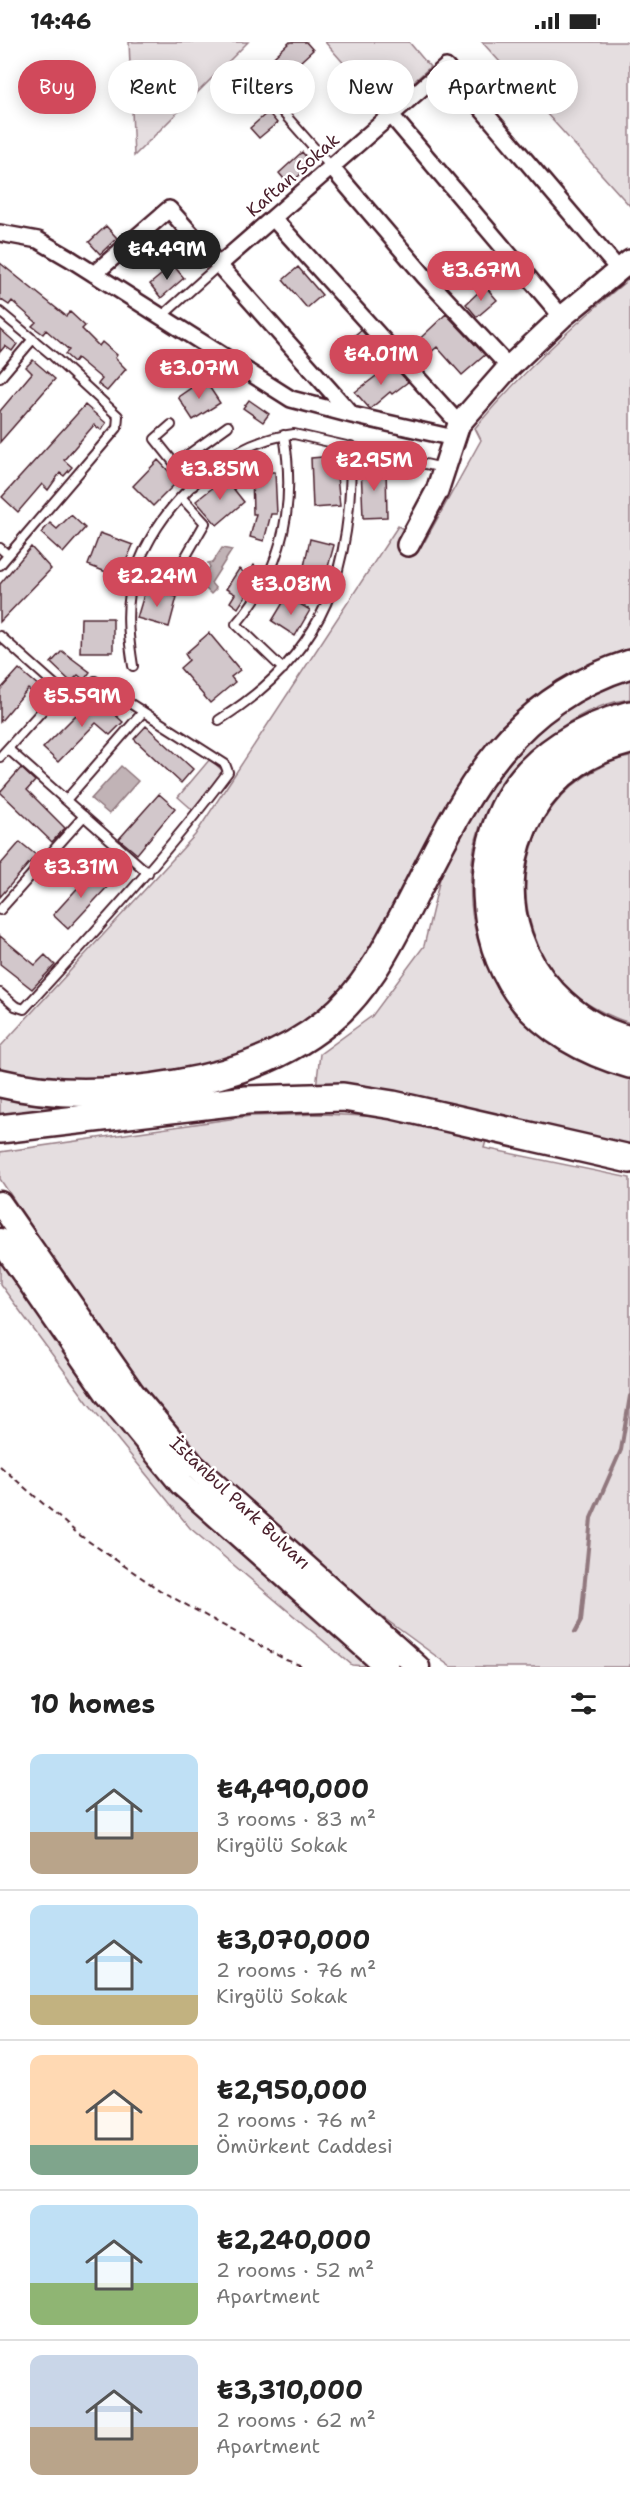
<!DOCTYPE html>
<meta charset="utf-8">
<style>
:root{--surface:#fff;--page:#f6f6f6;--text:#222;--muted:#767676;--line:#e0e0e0;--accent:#d1495b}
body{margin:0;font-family:"Shantell Sans",sans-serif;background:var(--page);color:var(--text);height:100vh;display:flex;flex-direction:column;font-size:22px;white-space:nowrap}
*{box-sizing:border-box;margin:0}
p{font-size:20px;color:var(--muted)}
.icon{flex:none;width:33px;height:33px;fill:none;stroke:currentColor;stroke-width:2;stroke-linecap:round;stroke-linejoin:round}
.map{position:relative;height:1625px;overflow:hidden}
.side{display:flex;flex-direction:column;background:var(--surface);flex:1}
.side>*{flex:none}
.top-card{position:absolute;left:18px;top:18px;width:594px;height:54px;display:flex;gap:12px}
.price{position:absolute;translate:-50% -51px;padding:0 14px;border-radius:21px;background:var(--accent);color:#fff;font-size:20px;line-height:39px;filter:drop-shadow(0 2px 3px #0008)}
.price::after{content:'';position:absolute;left:50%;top:36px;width:18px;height:14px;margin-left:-9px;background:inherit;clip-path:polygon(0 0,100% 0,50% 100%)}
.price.selected{background:#222;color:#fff}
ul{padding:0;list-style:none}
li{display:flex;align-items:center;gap:18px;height:150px;padding:0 30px}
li+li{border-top:2px solid var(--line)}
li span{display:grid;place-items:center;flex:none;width:168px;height:120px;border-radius:12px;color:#555}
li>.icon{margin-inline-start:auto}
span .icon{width:72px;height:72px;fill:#fffc;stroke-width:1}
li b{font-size:26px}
h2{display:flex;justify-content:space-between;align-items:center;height:72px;padding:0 30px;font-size:26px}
.pill{padding:0 21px;border-radius:27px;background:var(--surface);box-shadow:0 3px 15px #0003;font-size:21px;line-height:54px}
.pill.selected{background:var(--accent);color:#fff}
.status{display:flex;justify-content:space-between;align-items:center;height:42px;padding:0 30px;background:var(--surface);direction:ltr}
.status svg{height:16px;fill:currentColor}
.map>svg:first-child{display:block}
</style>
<div class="status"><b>14:46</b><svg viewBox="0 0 49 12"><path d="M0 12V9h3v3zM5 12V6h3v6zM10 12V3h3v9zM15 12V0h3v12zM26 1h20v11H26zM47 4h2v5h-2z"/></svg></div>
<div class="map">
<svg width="630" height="1625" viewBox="0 0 630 1625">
<rect width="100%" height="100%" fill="#fff"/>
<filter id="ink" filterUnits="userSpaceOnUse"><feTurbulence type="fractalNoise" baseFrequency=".0167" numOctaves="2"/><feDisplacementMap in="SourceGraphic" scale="12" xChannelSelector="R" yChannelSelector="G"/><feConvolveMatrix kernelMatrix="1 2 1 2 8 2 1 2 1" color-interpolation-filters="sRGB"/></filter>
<g filter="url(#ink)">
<path fill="#e5dee0" stroke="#987e86" stroke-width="1.5" d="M129,0H248L134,114Z
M325,0H409L430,25L384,67Z
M482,0H630V164Z
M630,236V613L550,653L368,924L316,981L228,1024L71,1044L0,1030V1005L195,793L398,484L425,499L481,398L475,386C523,329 573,283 630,236Z
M630,635V657C592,662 553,686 528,714C515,729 501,744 491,761C465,805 465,870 484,917C492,936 504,955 515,973L520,971C554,1008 585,1017 630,1035V1105L316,1046L320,1012L372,974L424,904L442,828L477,758L499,726L534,690L571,659Z
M630,715V981C598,971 568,953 548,925C543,918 540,908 537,900C510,838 533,764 592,730C605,723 615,717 630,715Z
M210,717L225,731L195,770L178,755Z
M0,1053L21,1060L70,1066L0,1081Z
M323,1072L385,1075L486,1099L484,1106L630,1136V1625H451L377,1571L193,1409L130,1332L0,1137V1110L251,1074Z
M0,1212L378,1625L352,1623L190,1486L88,1361L0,1242Z"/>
<path fill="#c1b3b6" stroke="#91787e" stroke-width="1.5" d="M222,506L232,508L211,541L216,547L211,552L199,540L210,525L208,521L213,520Z
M121,724L138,739L109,772L91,757Z"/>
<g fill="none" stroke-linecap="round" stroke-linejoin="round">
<path stroke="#91787e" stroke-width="4" d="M575,1590L581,1579L591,1476L621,1408L630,1354"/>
</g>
<path fill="#d2c7cb" stroke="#4a1f2b" stroke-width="1.5" d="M290,0H306L313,8L276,42L262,26Z
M268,70L277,81L259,96L250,86Z
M302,110L312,122L289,143L279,131Z
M106,184L117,196L100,212L89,200Z
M0,221L66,274L70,270L85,284L82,287L99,304L102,300L117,313L115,316L126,327L107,349L98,342L102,337L77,316L74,320L65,312L69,308L46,288L43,292L32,284L36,280L12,259L9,263L0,257Z
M173,223L184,236L161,256L150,242Z
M298,225L322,253L307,266L283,238Z
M485,244L497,258L477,275L466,262Z
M446,272L485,313L462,333L437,305L422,318L411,305Z
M0,287L17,302L12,309L5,304L0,310Z
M361,288L379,308L364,320L345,301Z
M33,318L55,337L0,400V369L32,331L26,325Z
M392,322L408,340L392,352L390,350L370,367L355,350Z
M204,337L220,361L193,378L178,355Z
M249,358L269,372L263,380L243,366Z
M85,363L106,381L101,388L94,383L64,418L72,425L64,434L60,431L48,448L42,442L18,470L2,455Z
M335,414L340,464L313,466L311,416Z
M158,418L178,439L153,464L133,444Z
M361,423L386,425L387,475L363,476Z
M252,430H275L277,472H271L264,499L250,495L256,472H253Z
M225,436L244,460L217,483L196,459Z
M71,473L85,486L63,511L41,491L50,481L57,487Z
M100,491L133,503L119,535L88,523Z
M310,497L334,503L325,536L303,529Z
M31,505L51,527L0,580V542Z
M254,523L262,529L238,566L230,560L235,552L226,547L239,527L248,533Z
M146,546L177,555L169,585L137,576Z
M287,554L310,568L295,594L272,579Z
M81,576H113V610H80Z
M209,591L240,628L231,635L235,640L210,661L180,626L189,618L185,612Z
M62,609L90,630L84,638L78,633L71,640L51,621Z
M19,627L40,645L35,653L28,647L0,680V648Z
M93,656H97L123,680L110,693L96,681L58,720L43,706Z
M146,684L193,727L181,741L134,697Z
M21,726L35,739L27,748L65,786L52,800L0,750Z
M159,752L175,766L137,812L119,797Z
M20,800L36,813L0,855V823Z
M94,828L110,842L68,887L53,873Z
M0,894L35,923L45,913L55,923L32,947L0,922Z"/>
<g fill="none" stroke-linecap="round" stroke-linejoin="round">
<g stroke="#4a1f2b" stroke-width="12">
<path id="lane" d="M242,24L331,125
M0,270L53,314L118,374L117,386L0,523
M161,275L219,223
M0,336L33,297
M171,383L155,397L175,422
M193,444L175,422L228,384
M0,506L8,513
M136,531L170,542L205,481L181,455
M0,594L71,657L95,639L225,722L228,730C165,814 95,890 24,967L15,964L0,951
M133,624C129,598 126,576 130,550C144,477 219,400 294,392L443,426
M283,627L236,582C283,528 296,463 284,393
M219,678C328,610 352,526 351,404
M8,707L148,831
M0,715L61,648
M66,758L143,670
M0,868L84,774"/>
</g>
<g stroke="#4a1f2b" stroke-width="20">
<path id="street" d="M391,73L562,275
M331,125L425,235L509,325
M273,176L459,382
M0,191L38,198L69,216L291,357L352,373
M219,223L446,25L619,228
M94,232L169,167L352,373L454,396"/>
</g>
<g stroke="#4a1f2b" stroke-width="26">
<path id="secondary" d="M408,503L437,449L459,382L509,325L562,275L630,219"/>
</g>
<g stroke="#4a1f2b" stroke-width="27">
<path id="primary" d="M0,1161L133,1351L193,1423L418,1625
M0,1198L107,1352L181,1442L387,1625"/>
</g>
<g stroke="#4a1f2b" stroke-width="32">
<path id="highway" d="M630,673C583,685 534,713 509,757C477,814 480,895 517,949C543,987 587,1010 630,1022
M630,698C611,703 592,710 576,721C498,775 488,884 553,952C574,974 600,991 630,998
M0,1041C57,1055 118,1052 176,1042C231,1033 284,1015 328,979C364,950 386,908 406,869C463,759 502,663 630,622
M0,1087L247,1058L343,1055L393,1063L630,1117"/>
</g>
<path stroke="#4a1f2b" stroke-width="2" stroke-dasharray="6 4.5" stroke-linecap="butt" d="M0,1424L78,1492L161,1549L286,1618L305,1625"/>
<use href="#lane" stroke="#fff" stroke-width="8"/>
<use href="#street" stroke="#fff" stroke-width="15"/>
<use href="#secondary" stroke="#fff" stroke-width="21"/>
<use href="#primary" stroke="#fff" stroke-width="22"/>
<use href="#highway" stroke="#fff" stroke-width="27"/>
</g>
</g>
<g text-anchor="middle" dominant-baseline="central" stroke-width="5" stroke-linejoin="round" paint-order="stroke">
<g font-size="18" fill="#4a1f2b" stroke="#fff">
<text transform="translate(293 133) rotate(-41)">Kaftan Sokak</text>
<text transform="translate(240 1461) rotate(43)">İstanbul Park Bulvarı</text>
</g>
</g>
</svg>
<b class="price selected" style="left:167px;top:239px">₺4.49M</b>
<b class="price" style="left:481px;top:260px">₺3.67M</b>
<b class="price" style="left:381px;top:344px">₺4.01M</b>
<b class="price" style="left:199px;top:358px">₺3.07M</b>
<b class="price" style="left:374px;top:450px">₺2.95M</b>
<b class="price" style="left:220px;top:459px">₺3.85M</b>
<b class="price" style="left:157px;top:566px">₺2.24M</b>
<b class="price" style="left:291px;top:574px">₺3.08M</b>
<b class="price" style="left:82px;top:686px">₺5.59M</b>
<b class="price" style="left:81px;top:857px">₺3.31M</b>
<div class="top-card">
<a class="pill selected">Buy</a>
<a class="pill">Rent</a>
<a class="pill">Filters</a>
<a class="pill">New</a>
<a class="pill">Apartment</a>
</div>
</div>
<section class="side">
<h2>10 homes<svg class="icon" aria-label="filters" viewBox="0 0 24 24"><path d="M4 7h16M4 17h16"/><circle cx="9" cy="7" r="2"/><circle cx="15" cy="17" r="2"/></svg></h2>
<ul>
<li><span style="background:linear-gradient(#bfe0f5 65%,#b9a48a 0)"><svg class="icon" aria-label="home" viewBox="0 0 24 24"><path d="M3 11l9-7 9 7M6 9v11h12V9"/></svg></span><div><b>₺4,490,000</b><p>3 rooms · 83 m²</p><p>Kirgülü Sokak</p></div></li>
<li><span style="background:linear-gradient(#bfe0f5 75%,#c2b280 0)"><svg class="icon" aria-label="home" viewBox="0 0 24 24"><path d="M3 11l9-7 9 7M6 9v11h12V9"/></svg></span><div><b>₺3,070,000</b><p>2 rooms · 76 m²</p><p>Kirgülü Sokak</p></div></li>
<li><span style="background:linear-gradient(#ffd9b3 75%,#7fa58c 0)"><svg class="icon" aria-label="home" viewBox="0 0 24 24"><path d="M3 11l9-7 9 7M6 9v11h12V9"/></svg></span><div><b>₺2,950,000</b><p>2 rooms · 76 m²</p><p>Ömürkent Caddesi</p></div></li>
<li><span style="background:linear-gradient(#bfe0f5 65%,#8fb573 0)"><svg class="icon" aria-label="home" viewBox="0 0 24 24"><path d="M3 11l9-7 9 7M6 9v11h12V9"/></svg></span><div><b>₺2,240,000</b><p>2 rooms · 52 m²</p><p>Apartment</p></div></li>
<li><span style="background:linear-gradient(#c9d6e8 60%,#b9a48a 0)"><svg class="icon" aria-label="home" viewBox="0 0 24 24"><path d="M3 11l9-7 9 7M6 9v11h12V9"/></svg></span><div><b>₺3,310,000</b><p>2 rooms · 62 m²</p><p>Apartment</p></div></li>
</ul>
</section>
